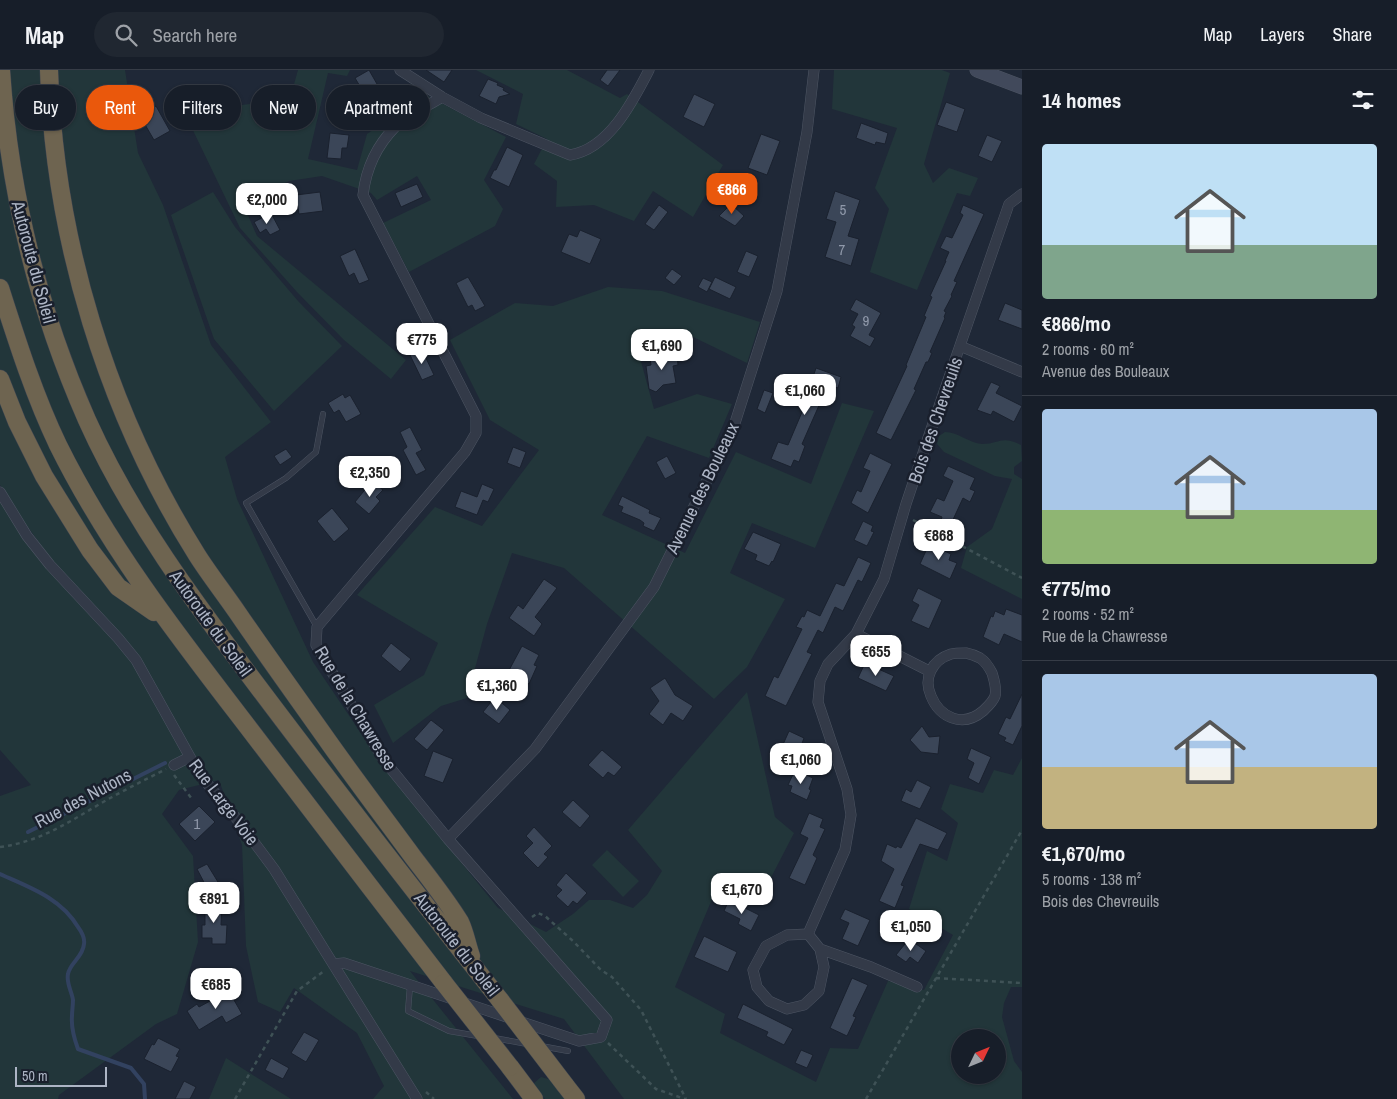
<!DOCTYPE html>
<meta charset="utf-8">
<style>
:root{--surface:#171e29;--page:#202731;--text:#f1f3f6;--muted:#9ea2a8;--line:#363c46;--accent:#ea580c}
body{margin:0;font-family:"Archivo Narrow",sans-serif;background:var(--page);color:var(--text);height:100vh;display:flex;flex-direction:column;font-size:19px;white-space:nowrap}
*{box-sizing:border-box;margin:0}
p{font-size:16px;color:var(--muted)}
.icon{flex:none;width:28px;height:28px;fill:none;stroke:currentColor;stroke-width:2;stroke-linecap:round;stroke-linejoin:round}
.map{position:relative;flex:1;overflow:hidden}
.sheet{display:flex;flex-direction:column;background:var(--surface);width:375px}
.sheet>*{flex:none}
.top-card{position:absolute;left:15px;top:15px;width:475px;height:45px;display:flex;gap:10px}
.needle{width:32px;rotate:47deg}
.controls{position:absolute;left:951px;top:959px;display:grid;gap:10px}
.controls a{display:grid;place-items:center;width:55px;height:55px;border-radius:50%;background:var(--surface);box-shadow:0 1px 4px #0004,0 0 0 1px var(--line);font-size:25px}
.scale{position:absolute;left:15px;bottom:12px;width:92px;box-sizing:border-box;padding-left:5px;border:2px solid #adb5c5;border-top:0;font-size:14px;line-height:18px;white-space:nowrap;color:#adb5c5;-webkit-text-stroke:4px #191f2c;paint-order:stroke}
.price{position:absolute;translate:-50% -42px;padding:0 11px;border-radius:10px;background:#fff;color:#222;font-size:16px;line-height:32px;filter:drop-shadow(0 1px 2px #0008)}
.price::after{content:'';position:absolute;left:50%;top:30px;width:15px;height:11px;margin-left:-8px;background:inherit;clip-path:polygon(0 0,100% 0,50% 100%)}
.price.active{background:var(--accent);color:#fff}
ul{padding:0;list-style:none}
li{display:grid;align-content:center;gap:10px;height:265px;padding:0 20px}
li+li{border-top:1px solid var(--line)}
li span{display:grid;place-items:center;height:155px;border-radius:5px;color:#555}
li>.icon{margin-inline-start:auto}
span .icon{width:90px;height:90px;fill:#fffc;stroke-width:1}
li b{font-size:21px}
h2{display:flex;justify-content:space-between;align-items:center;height:60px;padding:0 20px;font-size:21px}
.pill{padding:0 18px;border-radius:22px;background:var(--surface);box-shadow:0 1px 4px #0004,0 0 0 1px var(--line);font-size:18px;line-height:45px}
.pill.active{background:var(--accent);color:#fff}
header{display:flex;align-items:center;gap:30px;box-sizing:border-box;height:70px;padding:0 25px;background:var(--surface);border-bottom:1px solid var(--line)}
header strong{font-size:24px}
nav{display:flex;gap:28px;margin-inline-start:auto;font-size:18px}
.search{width:350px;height:45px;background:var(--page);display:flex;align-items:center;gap:12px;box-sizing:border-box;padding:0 18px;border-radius:28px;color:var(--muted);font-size:19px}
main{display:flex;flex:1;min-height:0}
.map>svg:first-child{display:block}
</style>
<header>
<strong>Map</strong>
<div class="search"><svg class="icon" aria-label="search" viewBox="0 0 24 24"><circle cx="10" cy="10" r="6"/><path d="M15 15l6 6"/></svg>Search here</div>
<nav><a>Map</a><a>Layers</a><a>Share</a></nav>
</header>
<main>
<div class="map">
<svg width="1022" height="1029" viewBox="0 0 1022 1029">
<rect width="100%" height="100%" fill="#1f2837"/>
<path fill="#22363a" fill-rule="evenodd" d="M0,0H125L138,83L163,135L211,275L271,352L225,387L237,429L313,592L383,696L498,838L546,862L573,844L589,830H610L633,838L647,825L662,801L628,760L747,622L775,747L794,763L760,829L718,815L675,917L725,944L720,963L816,1012L830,978L858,979L888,911L924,920L953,865L909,839L927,781L947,791L958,753L941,739L950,714L983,723L994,700L1013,705L1022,688V917H1011L1004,933L1002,947L1014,991L1022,1002V1029H624L564,949L410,901L513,1029H373L384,1016L357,963L294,918L280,942L258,932L246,876L242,775L219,710L179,720L162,744L193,786L198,872L177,944L156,954L59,1025L58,1029H0V726L31,715L0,680V428L40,491L84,536L18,443L0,415ZM960,968H998V1005H960Z
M298,0H350L347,6L328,3L308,89L357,100L367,64L424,24L506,67L484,110L503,139L495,156L409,202L383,153L431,130L417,106L377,130L371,123L322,106L289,111L243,134L257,166L406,290L391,309L344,270L297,222L240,158L188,50L225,37L250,34L287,39Z
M476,0H567L620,28L627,24L723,95L693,147L653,121L634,151L594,135L556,137L557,111L534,94L547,69L516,54L523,24Z
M834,0H942L950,3L924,94L933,113L949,98L978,108L970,126L957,123L917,220L870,202L889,139L875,118L897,58L832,39Z
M213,122L235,157L298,231L342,276L274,341L214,269L171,145Z
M608,217L662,221L760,252L747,293L691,266L637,277L654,339L697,324L732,334L709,388L647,366L602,445L685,483L736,382L811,414L842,333L874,341L815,478L752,453L730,503L785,529L747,597L714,629L564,498L512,483L487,554L467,628L441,636L393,673L374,635L424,605L438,573L357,525L435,437L482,456L539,380L490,350L450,270L515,233L553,236Z
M945,362C958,362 969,373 982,374C1000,374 1001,365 1021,375L1022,391L1014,397V404L1022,409V529L961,498L967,477L992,459L1012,409L995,406L944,382L937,374L939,366Z
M607,780L639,811L623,827L592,795Z
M226,988L291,1029H209Z
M541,1007L552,1010L566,1029H545L533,1014Z"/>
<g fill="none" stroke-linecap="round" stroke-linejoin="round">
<path stroke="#324260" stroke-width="4" d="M28,762L165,693
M0,804C29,817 61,828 78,857C81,861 85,868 84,874C83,887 70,893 68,904C66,913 72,922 73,930C73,935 72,941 72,946C71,957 74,968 78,979L131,998L144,1014L145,1029"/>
</g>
<path fill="#3b4658" stroke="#1a212e" d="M369,0L381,21L367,28L355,8Z
M426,0H452L444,12Z
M607,0H620L608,16L600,10Z
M488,9L498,13L497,15L504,18L503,20L510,24L499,27L496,34L479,26Z
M694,24L715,34L704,57L683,47Z
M946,32L965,39L957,62L937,55Z
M156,36L170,61L154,70L140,46Z
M861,53L888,63L885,74L876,72L875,75L856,68Z
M330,63L349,65L347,78H342L341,89L327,88Z
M761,64L780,71L767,105L748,98Z
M987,65L1002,71L992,92L978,86Z
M507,77L523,85L509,117L490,108L494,100H496Z
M417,114L423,127L401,137L395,123Z
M835,121L860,130L848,166L859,169L851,196L825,187L836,152L826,149Z
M320,122L323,141L299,144L296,125Z
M731,134L744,146L735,156L719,146Z
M659,135L668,142L654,160L645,154Z
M963,135L984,144L954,211L957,212L951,225L952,226L944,241L946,242L944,247L945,248L930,282L932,283L928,292H926L914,319L916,320L891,370L876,363L907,296L906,295L926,247L924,246L932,227L930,226L946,191H945L949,182L940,178L946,166L952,168L963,145L960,143Z
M271,143L280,160L270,165L266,159L260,163L254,152Z
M580,160L601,169L590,194L561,182L569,164L577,167Z
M355,179L369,210L359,214L354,203L349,206L340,186Z
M746,181L758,186L749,207L737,202Z
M672,199L682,206L674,215L665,208Z
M468,207L485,236L475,241L472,235L468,237L456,213Z
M715,207L736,217L730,229L709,219Z
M703,208L712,212L707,222L698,217Z
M856,229L881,243L869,265L875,268L870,277L850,266L855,257L852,255L858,244L850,240Z
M1005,233L1022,240V259L998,250Z
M419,280L423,287L425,286L434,305L422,310L410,285Z
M677,283L678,295L673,296L676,313L663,315L656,322L649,319L646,296L651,295L650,288Z
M816,298L841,307L838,318L828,315L802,374L805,376L799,392L794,390L791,397L771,389L778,372L788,375L805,335L792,329L798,315L809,319Z
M991,312L1000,316L996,323L1022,336L1014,352L993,341L991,345L977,340Z
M764,320L773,323L765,343L757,339Z
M343,324L345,328L350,325L361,344L346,352L339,340L334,343L328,333Z
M410,357L422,380L416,383L426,400L416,405L403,380L407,377L400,362Z
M513,377L526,382L520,398L507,393Z
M286,379L292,387L280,395L274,386Z
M870,383L892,394L868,443L851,433L857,420L861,422L870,401L863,398Z
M667,386L676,403L665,409L656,392Z
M948,396L975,408L970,419L975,421L970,432L963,428L951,454L941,450L942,447L930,442L937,428L944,431L953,411L943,406Z
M372,411L383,420L376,427L380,431L369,444L355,432Z
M482,414L494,419L488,432L483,430L477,445L455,437L461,421L477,427Z
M622,426L650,440L649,443L661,448L654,461L643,456L644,453L640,450L621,442L623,437L618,435Z
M332,438L349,459L334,472L317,451Z
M863,451L873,456L871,461L874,462L867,476L854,470Z
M753,462L781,474L773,492L772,491L769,496L755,490L757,485L744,479Z
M929,474L951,484L949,490L957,493L950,509L920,494Z
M858,487L871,493L862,512L858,510L843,541L835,537L823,563L818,560L807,582L812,584L786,636L765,626L774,606L778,608L802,559L796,557L802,546L804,547L807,540L820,546L836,513L844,516Z
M544,509L557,518L535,547L542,554L534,566L509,548L518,535L523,539Z
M918,518L942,530L929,559L911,551L919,535L912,531Z
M1006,539L1022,545V572L1004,564L999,575L983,567L991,546L993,547L995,541L1004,545Z
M391,573L411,589L400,602L381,586Z
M522,576L539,585L534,595L537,596L529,614L507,604Z
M865,593L894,606L886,621L858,608Z
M665,608L675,625L693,636L683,651L671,643L663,655L649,644L659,631L650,618Z
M1022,624V656L1013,675L1004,671L1006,668L998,664L1006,647L1010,649Z
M495,627L510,640L499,654L483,642Z
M431,650L444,660L427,680L414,669Z
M922,656L929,667L940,666L938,684L921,682L910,670Z
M789,661L804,668L797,687L781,679Z
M971,678L991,687L979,714L968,708L974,693L967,689Z
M602,680L622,697L614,706L608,702L603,708L588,695Z
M433,681L453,689L443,713L424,706Z
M795,700L813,708L809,719L811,720L807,730L790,722L792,716L788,715Z
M917,710L931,717L920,739L901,731L906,719L911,722Z
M573,730L590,746L580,758L562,742Z
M199,736L215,752L195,771L179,754Z
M809,743L823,749L820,757L825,759L813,785L817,788L805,815L789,808L808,768L800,764Z
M916,748L947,763L938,780L920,774L901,815L904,816L895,838L879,831L894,799L881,791L887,774L896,778L897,776L901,778Z
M534,757L552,776L544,784L548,787L538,798L523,783L533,773L526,766Z
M207,794L218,812L207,818L197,799Z
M566,803L587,823L577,834L573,831L568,837L556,826L562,820L556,815Z
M729,830L759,845L751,861L738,854L740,849L724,841Z
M205,833L222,834L221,855H227L226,874H212V868H202V855H205Z
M845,839L870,850L858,876L842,869L849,853L840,849Z
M704,866L737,882L728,902L694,887Z
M909,869L926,881L918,893L910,887L906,892L896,885Z
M852,908L868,915L853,946L856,947L847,966L830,958Z
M232,919L237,929L234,930L242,944L226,953L222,946L199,960L187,941L197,934L199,937Z
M743,934L793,959L784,975L766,966L768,962L737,948Z
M304,962L319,970L306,992L291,983Z
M158,968L180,979L176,986L179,987L171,1002L144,989L152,974L154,975Z
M801,980L813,985L807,998L795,993Z
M271,988L289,998L283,1009L265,1000Z
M184,1011L196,1017L190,1029H175Z"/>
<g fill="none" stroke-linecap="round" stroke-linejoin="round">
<g stroke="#4d5563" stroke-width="6">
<path id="lane" d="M317,557L246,433L286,408L316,382L323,344
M410,916L408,941L449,961L478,966
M494,968L527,974
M541,976L568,981"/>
</g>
<g stroke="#4d5563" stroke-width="11">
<path id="street" d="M400,0L442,27L481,48L570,85C609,79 633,31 649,0
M960,276L1022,302
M0,422L27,466L50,495L118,568L136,590L200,705L236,748L274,799L417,1029
M856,564L929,601
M966,583C971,584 976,586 980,588C986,592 989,597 992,603C994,610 997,618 995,626C993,632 987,637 983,641C963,658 940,648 931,626C923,608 932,590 951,584C955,583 961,583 966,583Z
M174,695L190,687
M448,769L535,679L654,517L734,356L777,221L807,62L814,0
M808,864L845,780L851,745L847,719L818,632L820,611L828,594L856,564L884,509L906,434L927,371L1009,134L1022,124
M808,864L820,879L824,897L819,921L804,935L787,939L769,931L757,917L753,900L766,876L787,865Z
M820,879L871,897L917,917
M333,894L344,893L579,971L601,967L607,950L448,769L383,689L316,575L317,557L465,382L476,363V346L363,125C366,98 376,76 396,56C407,45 428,36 442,27"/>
</g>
<g stroke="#4d5563" stroke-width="15">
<path id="secondary" d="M977,0L1022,17"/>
</g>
<g stroke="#3a424f" stroke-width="19">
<path id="highway" d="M1,0C9,121 38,239 87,350C131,448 195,533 259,618C338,723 419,827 500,930
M49,0C54,168 107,342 197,485C209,504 224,523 237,542C267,586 299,630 330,674C357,712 385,749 413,787C429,808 446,829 460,852C465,862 467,875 471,886
M0,218C17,271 34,325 58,375C107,474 174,561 241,648C308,736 376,825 444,913
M0,309L17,352L44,406L90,480L118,517L154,542
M510,997L534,1029
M565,1015L576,1029"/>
</g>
<path stroke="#3f5256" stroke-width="2.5" stroke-dasharray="4 4" stroke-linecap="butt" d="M913,450L1022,508
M174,705L192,729
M0,777C38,772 66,754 98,735C120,722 143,711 166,699
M532,847L538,843L545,846L573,871L601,900L612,907L641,940L686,1029
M936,908L1022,913
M608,973L656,1019L685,1029
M426,1022L434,1029
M235,1029L297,921L324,901
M866,1029L1022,760"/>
<use href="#lane" stroke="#333a48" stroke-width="5"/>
<use href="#street" stroke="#333a48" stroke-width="10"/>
<use href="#secondary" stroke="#41495b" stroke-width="14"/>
<use href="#highway" stroke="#6e6450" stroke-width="18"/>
<g stroke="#3a424f" stroke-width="19" stroke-linecap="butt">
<path id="highway-bridge" d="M444,913L510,997
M500,930L565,1015"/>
</g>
<use href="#highway-bridge" stroke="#6e6450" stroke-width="18"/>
</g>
<g text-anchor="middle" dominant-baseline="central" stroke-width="5" stroke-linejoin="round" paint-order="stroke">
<g font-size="15" fill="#9099aa">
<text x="843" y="139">5</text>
<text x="842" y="179">7</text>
<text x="866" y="250">9</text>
<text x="197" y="753">1</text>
</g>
<g font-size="18" fill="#adb5c5" stroke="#191f2c">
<text transform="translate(34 192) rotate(75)">Autoroute du Soleil</text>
<text transform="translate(935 350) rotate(-71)">Bois des Chevreuils</text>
<text transform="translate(702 418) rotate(-64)">Avenue des Bouleaux</text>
<text transform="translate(211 553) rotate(54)">Autoroute du Soleil</text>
<text transform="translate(356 638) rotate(59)">Rue de la Chawresse</text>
<text transform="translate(83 728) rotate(-28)">Rue des Nutons</text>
<text transform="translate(224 732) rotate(53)">Rue Large Voie</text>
<text transform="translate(457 874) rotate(52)">Autoroute du Soleil</text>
</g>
</g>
</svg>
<div class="controls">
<a><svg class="needle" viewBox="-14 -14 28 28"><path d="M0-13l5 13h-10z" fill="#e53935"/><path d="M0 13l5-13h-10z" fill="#9ea2a8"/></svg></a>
</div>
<div class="scale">50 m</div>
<b class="price active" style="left:732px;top:145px">€866</b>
<b class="price" style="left:267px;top:155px">€2,000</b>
<b class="price" style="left:422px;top:295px">€775</b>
<b class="price" style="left:662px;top:301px">€1,690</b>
<b class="price" style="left:805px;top:346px">€1,060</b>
<b class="price" style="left:370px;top:428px">€2,350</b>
<b class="price" style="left:939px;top:491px">€868</b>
<b class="price" style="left:876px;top:607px">€655</b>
<b class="price" style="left:497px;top:641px">€1,360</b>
<b class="price" style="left:801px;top:715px">€1,060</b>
<b class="price" style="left:742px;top:845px">€1,670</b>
<b class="price" style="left:214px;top:854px">€891</b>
<b class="price" style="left:911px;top:882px">€1,050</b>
<b class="price" style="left:216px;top:940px">€685</b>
<div class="top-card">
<a class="pill">Buy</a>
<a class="pill active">Rent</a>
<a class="pill">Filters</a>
<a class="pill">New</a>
<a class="pill">Apartment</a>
</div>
</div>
<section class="sheet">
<h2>14 homes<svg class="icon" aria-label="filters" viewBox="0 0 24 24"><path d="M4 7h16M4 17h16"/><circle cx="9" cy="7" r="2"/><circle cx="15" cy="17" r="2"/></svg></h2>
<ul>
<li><span style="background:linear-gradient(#bfe0f5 65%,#7fa58c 0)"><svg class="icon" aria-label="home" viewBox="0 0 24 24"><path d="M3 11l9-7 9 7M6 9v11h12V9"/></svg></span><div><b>€866/mo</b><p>2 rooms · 60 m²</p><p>Avenue des Bouleaux</p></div></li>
<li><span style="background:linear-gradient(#a9c7e8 65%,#8fb573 0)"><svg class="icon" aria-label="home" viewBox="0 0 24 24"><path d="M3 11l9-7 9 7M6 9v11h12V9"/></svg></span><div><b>€775/mo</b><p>2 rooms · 52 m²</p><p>Rue de la Chawresse</p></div></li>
<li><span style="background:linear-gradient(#a9c7e8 60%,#c2b280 0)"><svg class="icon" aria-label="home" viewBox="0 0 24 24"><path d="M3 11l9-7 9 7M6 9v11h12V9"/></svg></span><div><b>€1,670/mo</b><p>5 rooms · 138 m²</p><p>Bois des Chevreuils</p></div></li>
</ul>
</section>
</main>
